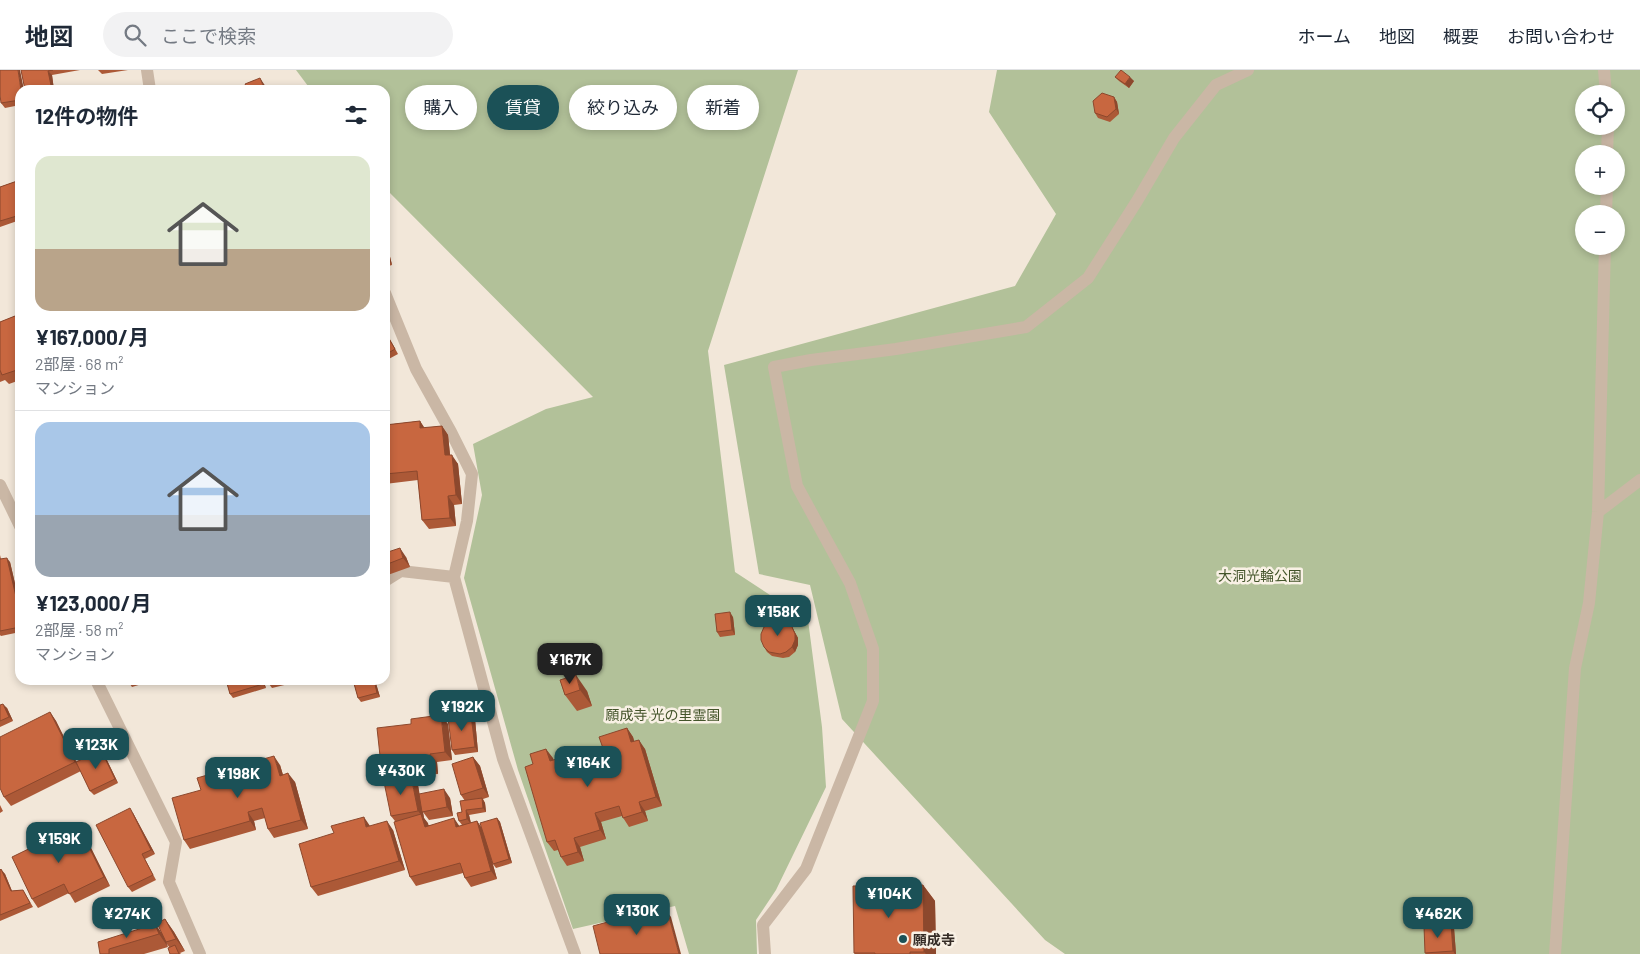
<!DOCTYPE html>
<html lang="ja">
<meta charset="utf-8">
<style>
:root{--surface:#fff;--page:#f2f2f3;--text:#1f2937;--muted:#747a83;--line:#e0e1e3;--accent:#1b5157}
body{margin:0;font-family:Barlow,"Noto Sans JP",sans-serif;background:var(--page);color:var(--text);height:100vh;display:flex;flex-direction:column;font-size:19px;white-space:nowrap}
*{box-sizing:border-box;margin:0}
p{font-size:16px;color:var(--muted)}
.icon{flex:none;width:28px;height:28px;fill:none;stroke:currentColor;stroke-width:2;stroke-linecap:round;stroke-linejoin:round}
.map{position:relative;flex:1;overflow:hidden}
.panel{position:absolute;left:15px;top:15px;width:375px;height:600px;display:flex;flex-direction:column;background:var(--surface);border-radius:15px;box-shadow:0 2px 8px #0003}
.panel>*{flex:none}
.top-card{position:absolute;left:405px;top:15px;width:475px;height:45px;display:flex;gap:10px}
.tools{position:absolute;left:1575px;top:15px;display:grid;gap:10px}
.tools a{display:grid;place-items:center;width:50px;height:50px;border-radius:50%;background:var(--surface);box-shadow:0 2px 8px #0003;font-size:25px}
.price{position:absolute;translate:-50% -42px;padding:0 11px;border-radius:10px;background:var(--accent);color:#fff;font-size:16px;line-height:32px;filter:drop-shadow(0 1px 2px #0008)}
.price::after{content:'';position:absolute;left:50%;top:30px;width:15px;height:11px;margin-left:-8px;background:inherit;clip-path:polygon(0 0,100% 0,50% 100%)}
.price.current{background:#222;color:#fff}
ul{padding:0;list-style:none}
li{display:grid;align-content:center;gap:10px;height:265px;padding:0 20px}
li+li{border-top:1px solid var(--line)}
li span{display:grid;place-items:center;height:155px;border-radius:15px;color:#555}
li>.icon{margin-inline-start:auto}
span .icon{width:90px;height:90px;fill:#fffc;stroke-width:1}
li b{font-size:21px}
h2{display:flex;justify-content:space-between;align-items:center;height:60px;padding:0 20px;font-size:21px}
.tag{padding:0 18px;border-radius:22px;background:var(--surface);box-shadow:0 2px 8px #0003;font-size:18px;line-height:45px}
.tag.current{background:var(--accent);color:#fff}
header{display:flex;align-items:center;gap:30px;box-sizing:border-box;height:70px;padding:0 25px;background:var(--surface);border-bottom:1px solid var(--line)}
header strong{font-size:24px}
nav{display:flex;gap:28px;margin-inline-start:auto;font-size:18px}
.search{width:350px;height:45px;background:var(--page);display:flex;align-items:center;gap:12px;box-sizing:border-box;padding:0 18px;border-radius:28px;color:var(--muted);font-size:19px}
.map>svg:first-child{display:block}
</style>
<header>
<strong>地図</strong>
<div class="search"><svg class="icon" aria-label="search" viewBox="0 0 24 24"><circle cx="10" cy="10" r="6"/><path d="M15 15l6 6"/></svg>ここで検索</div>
<nav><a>ホーム</a><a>地図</a><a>概要</a><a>お問い合わせ</a></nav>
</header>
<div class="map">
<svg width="1640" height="884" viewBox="0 0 1640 884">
<rect width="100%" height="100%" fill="#f2e7d9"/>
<path fill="#b2c199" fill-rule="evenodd" d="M296,0H798L708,281L735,502L808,550L822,657L826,717L776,820L756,850L757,884H689L675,836L573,859L518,700L464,508L482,425L473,374L546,339L593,327L385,118V20H311Z
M997,0H1640V884H1065L1045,870L842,649L810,515L759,504L724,295L1015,216L1056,144L989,42ZM1584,24H1616V56H1584ZM1584,84H1616V116H1584ZM1584,144H1616V176H1584Z"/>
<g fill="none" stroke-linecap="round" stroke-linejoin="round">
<path stroke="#cab7a5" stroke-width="12" d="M147,0L150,20
M1604,0L1606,24
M1607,84L1608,56
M1606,144L1607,116
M385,223L416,299L451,362L472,404L467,451L454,507L503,689L575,884
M0,415L20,456
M1598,442L1640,410
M385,511L401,501L454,507
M96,610L176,772L169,812L200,884
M765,884L763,855L806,799L873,631V579L850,513L797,416L774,297L811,290L896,279L1026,257L1088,208L1137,131L1174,68L1216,15L1248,0
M1555,884L1575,598L1589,533L1598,442L1605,176"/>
</g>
<path fill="#ac5937" d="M21,0H80L52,5L54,20H25Z
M98,0H128L102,4Z
M1115,7L1134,11L1129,18L1119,11Z
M20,20V35L5,38L1,33Z
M1114,27L1117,32L1119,44L1110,52L1098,48L1095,43Z
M20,110V150L0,157V117Z
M385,166L392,195L385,197Z
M20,244V310L9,314L5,310L0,312V252Z
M385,260L398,284L385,291Z
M420,351L424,358L442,356L448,365L450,385L458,394L462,434L454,435L456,456L429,459L422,450L418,410L385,414V355Z
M385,483L406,487L410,497L385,506Z
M0,485L1,489L10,492L20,535V562L1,566L0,565Z
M733,547L735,565L720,567L717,562Z
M792,557L798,568V575L795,582L789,587L783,588L772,586L767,582L764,577Z
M127,610H155L132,617Z
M226,610H263L266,618L233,628L230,624Z
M268,610H305L272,618L269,614Z
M353,610H375L380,627L361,632L358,628Z
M560,610L587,621L592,636L577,641L565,625Z
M0,635L7,638L13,651L0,657Z
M50,642L56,651L76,692L104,684L118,713L94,725L90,721L81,701L11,736L4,727Z
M471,645L475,649L478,682L455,685L452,680Z
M448,654L452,690L437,692L438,704L422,705L418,701L387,704L381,695Z
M627,658L633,667L634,671L645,679L662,736L645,741L648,751L629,757L622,746L601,752L606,769L580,777L584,791L567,796L561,787L558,780L554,781L547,772L533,694L546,679L553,690L576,683L580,688L604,681Z
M473,687L480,696L489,727L483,729L485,733L486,742L469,745L471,753L477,751L483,760L497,748L500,752L512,793L496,798L493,794L485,766L497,809L471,817L465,808L463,803L416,816L410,807L395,751L391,746L418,715L419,724L450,728L453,746L429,750L423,742L424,748L428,755L460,756L462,755L459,751L465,731L461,725Z
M280,695L283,705L295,712L308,759L274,768L268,759L265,748L254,751L256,760L190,779L184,770L201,720Z
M0,735L3,741L0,743Z
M133,743L155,784L145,789L156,810L132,822L128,817Z
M78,755L84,764L110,816L75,833L69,823L38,838L32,829Z
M370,756L393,760L405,800L318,826L311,817Z
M0,800L5,804L12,821L23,820L33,837L0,851Z
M923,815L935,831L936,884H855L854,883Z
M165,849L174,862L185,881L180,883L181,884H170V878L166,873L168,877L144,884H100L155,854L162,864Z
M1451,854L1454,858L1456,884H1426L1425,883Z"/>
<path fill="#8c482d" d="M18,0H20L24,20H21Z
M48,1L52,5L54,20H52Z
M1130,7L1134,11L1129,18L1125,14Z
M260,8L268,20H265Z
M1114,27L1117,32L1119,44L1116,39Z
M385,166L392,195L389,190L385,174Z
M420,351L426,360L420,358Z
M442,356L448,365L451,394L445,385Z
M452,385L458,394L462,434L456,425Z
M448,426L454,435L456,456L450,448Z
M400,478L406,487L410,497L403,488Z
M7,488L10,492L20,535V544Z
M730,542L733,547L735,565L732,560Z
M792,557L798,568V575L795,582L792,577Z
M576,605L587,621L592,636L580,620Z
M261,610H263L266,618L263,614Z
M374,610H375L380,627L377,623Z
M3,634L7,638L13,651L9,647Z
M50,642L56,651L81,701L75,692Z
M441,645L448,654L452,690L445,682Z
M471,645L475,649L478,682L475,677Z
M627,658L633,667L637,681L631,672Z
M639,670L645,679L662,736L656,727Z
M546,679L553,688L556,700L550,691Z
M101,680L104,684L118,713L115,709Z
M430,684L437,692L438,704L432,695Z
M274,686L280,695L286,715L280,706Z
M473,687L480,696L489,727L483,718Z
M288,703L295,712L308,759L301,750Z
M411,706L418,715L424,748L428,753L431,765L425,757L422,746L418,741Z
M444,719L450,728L453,746L447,737Z
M482,728L485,733L486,742L483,738Z
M639,732L645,741L648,751L642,742Z
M130,738L133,743L155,784L151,780Z
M466,740L469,745L471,754L467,749Z
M248,742L254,751L256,760L250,751Z
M595,743L601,752L606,769L600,760Z
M364,747L370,756L366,757Z
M454,748L460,757H456Z
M497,748L500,752L512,793L509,789Z
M387,751L393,760L405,800L399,791Z
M477,751L483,760L497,809L491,801Z
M78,755L84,764L110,816L104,807Z
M574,768L580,777L584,791L578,782Z
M1,799L5,804L14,826L11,821Z
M923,815L935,831L936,884H926L924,882Z
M668,843L671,847L681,884H679Z
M165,849L174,862L185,881L176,869Z
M155,854L164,866L168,877L159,864Z
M1451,854L1454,858L1456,884H1455L1453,881Z"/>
<path fill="#c86740" stroke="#8c482d" d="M0,0H18L21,20H20V30L1,33L0,25Z
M21,0H53L48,1L52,20H25Z
M1121,0L1130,7L1125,14L1115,7Z
M260,8L265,20H248L245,14Z
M112,16L113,20H97Z
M1102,23L1114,27L1116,39L1107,47L1095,43L1093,31Z
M20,110V145L0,151V117Z
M385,174L389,190L385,191Z
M20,244V299L2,305L0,300V252Z
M385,262L395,279L385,285Z
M420,351V358L442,356L445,385H452L456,425L448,426L450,448L422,450L417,401L385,404V355Z
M20,388V400L17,389Z
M400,478L403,488L385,495V483Z
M7,488L20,544V557L0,561V489Z
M730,542L732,560L717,562L715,544Z
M776,550L787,552L792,557L795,564V570L792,577L786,582L780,584L769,582L764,577L761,570V564L764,557Z
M576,605L580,620L565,625L560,610Z
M226,610H261L263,614L230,624Z
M268,610H284L269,614Z
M353,610H374L377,623L358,628Z
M3,634L9,647L0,651V635Z
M50,642L75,692L4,727L0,718V667Z
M441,645L445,682L430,684L432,695L415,697V692L381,695L377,658L411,654V649Z
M471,645L475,677L452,680L448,648Z
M627,658L631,672L639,670L656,727L639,732L642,742L623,748L619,736L595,743L600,760L574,768L578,782L561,787L555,770L547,772L525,697L533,694L530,684L546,679L550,691L576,683L578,688L604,681L599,667Z
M101,680L115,709L90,721L76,692Z
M274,686L280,706L288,703L301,750L268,759L262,738L248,742L250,751L184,770L172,728L201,720L197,708Z
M473,687L483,718L461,725L452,694Z
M411,706L418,741L391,746L384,712Z
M444,719L447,737L422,742L419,724Z
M482,728L483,738L466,740L467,749L459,751L457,743L462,742L460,731Z
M130,738L151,780L142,784L153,805L128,817L96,755Z
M421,744L425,757L454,748L456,757L477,751L491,801L465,808L460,793L410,807L394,752Z
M364,747L366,757L387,751L399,791L311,817L299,774L334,763L331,756Z
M497,748L509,789L493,794L480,753Z
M78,755L104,807L69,824L64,814L32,829L12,787Z
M1,799L11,821L23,820L30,833L0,845V800Z
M923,815L924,882H910V884H875V883H854L853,816Z
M668,843L679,884H600L593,856L637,844L639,850Z
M165,849L176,869L166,872L157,853Z
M155,854L159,864L109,879V884H100L98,872Z
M1451,854L1453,881L1425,883L1424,856Z
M175,875L179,884H170L168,878Z"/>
<circle fill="#1b5157" stroke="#f9f1e5" stroke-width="2" cx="903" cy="869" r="5"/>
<g text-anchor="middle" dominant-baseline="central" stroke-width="5" stroke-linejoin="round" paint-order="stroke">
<g font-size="14" fill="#43542a" stroke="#f9f1e5">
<text x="1260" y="505">大洞光輪公園</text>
<text x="663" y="644">願成寺 光の里霊園</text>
</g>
<g font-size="14" font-weight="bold" fill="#352c26" stroke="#f9f1e5" text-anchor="start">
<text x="913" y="869">願成寺</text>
</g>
</g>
</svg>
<div class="tools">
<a><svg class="icon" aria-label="locate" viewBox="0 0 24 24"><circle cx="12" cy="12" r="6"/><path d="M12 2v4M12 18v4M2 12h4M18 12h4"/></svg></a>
<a>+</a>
<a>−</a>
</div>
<b class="price" style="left:778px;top:567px">¥158K</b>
<b class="price current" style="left:570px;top:615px">¥167K</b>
<b class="price" style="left:462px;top:662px">¥192K</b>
<b class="price" style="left:96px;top:700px">¥123K</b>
<b class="price" style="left:588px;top:718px">¥164K</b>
<b class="price" style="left:401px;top:726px">¥430K</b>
<b class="price" style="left:238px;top:729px">¥198K</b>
<b class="price" style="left:59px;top:794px">¥159K</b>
<b class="price" style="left:889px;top:849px">¥104K</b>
<b class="price" style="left:637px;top:866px">¥130K</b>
<b class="price" style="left:127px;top:869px">¥274K</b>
<b class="price" style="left:1438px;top:869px">¥462K</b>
<div class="top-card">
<a class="tag">購入</a>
<a class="tag current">賃貸</a>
<a class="tag">絞り込み</a>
<a class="tag">新着</a>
</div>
<section class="panel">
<h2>12件の物件<svg class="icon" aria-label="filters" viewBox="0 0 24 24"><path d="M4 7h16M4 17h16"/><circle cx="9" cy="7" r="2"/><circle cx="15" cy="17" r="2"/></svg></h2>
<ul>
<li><span style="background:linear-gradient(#dfe7d0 60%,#b9a48a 0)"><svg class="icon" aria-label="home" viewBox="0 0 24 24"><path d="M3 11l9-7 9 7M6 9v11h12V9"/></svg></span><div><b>¥167,000/月</b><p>2部屋 · 68 m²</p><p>マンション</p></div></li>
<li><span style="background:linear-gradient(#a9c7e8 60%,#9aa5b1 0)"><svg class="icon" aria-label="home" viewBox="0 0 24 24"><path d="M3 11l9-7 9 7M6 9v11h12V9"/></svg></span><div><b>¥123,000/月</b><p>2部屋 · 58 m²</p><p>マンション</p></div></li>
</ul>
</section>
</div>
